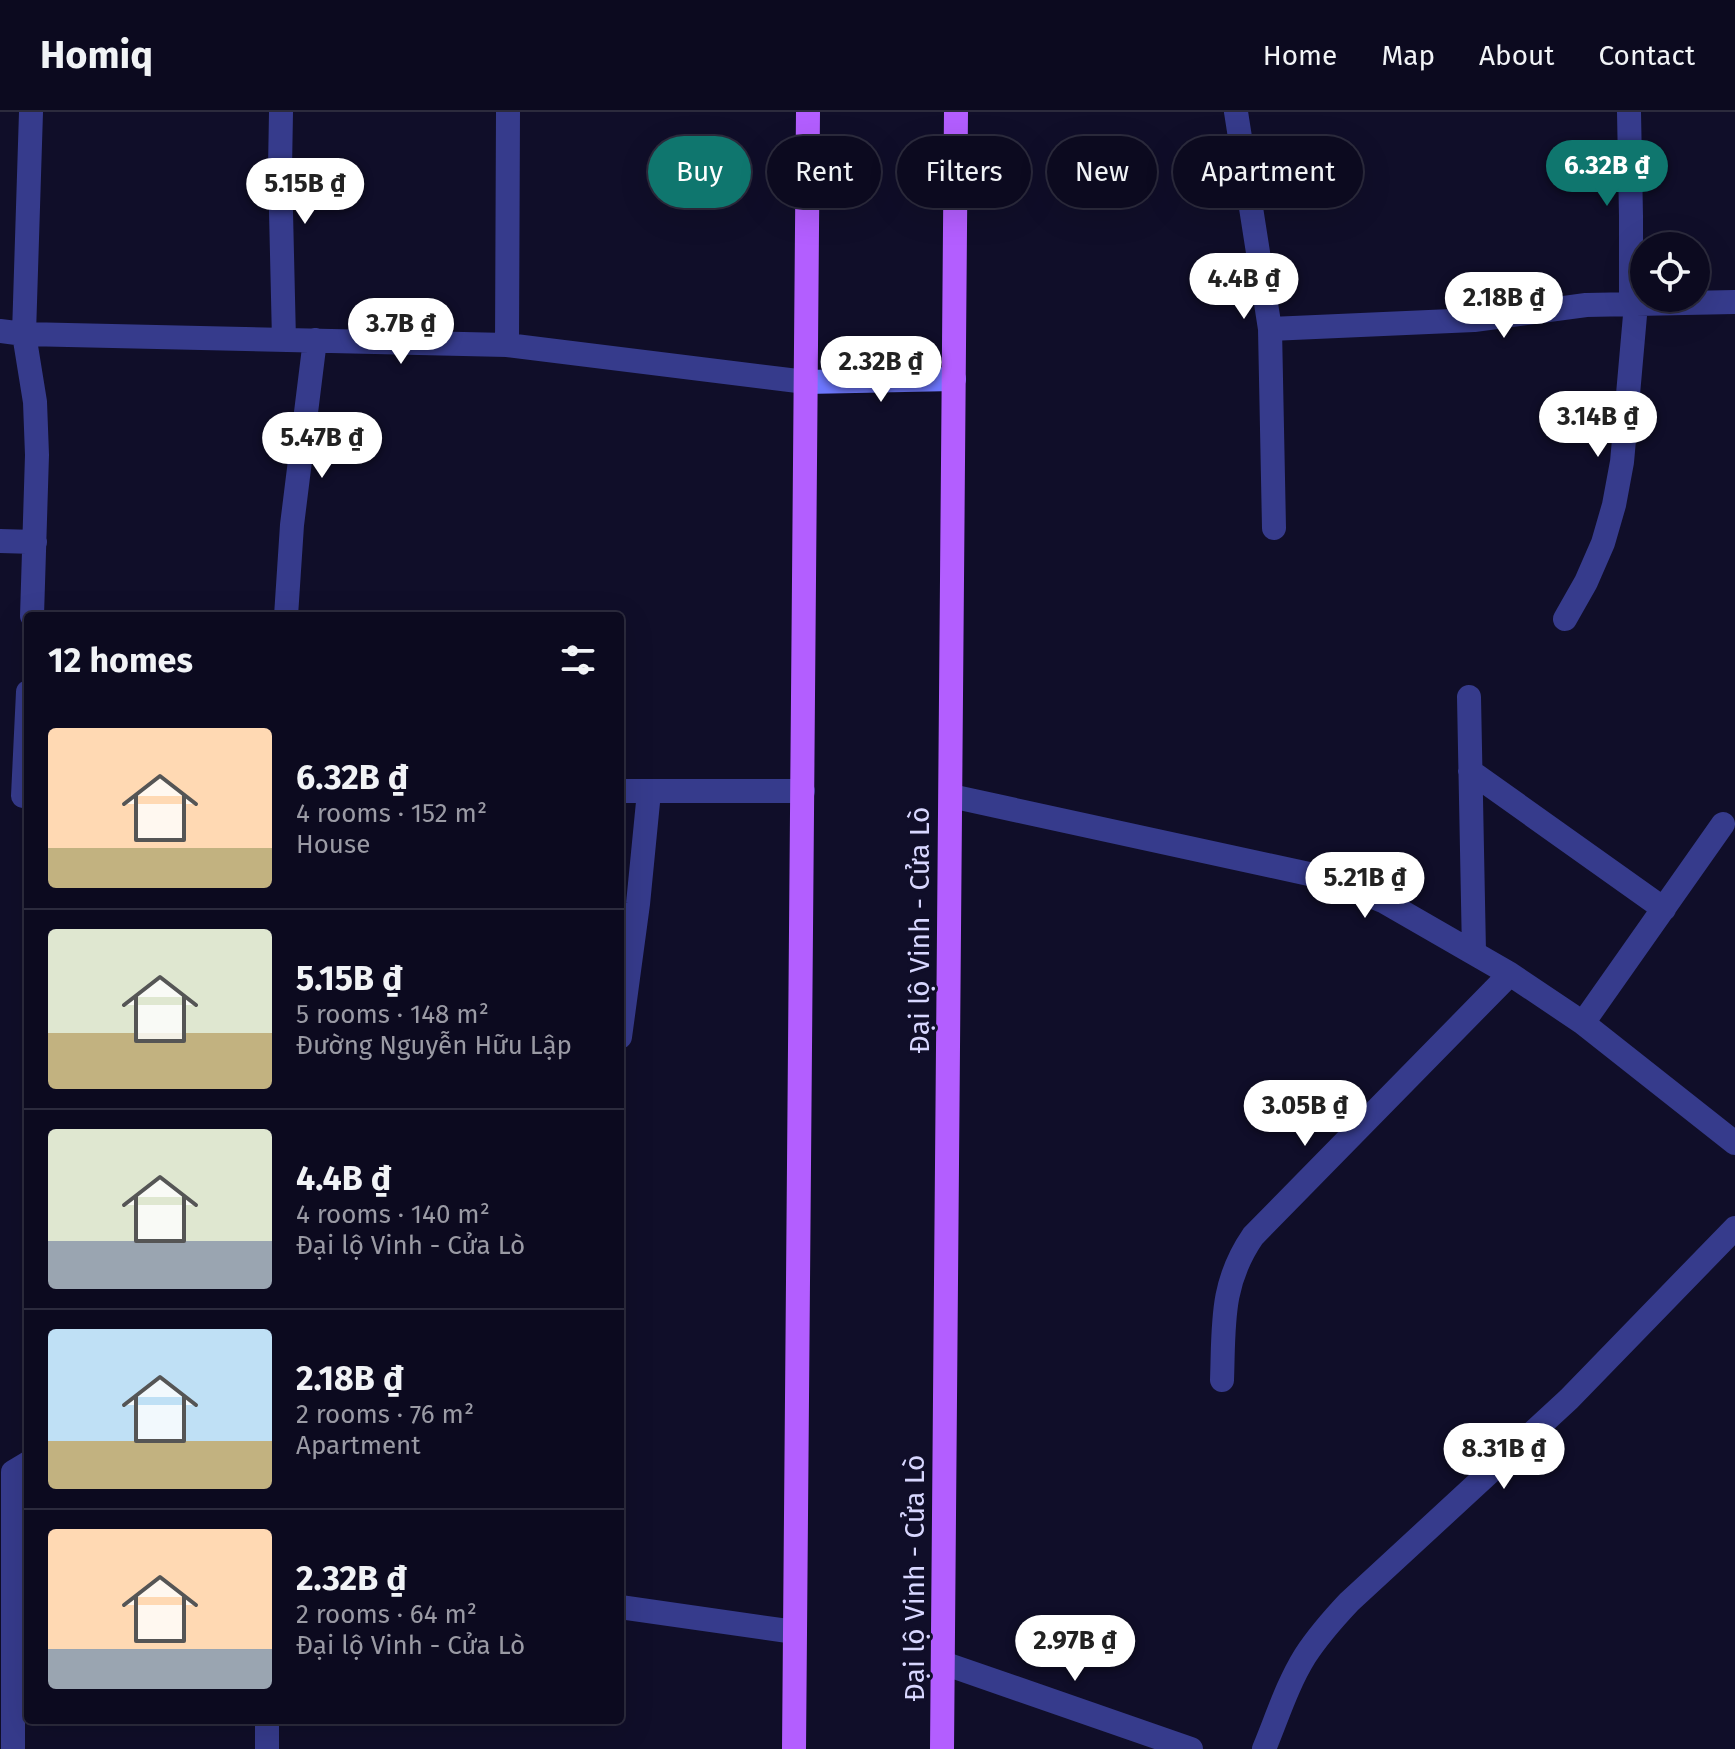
<!DOCTYPE html>
<meta charset="utf-8">
<style>
:root{--surface:#0c0a1f;--page:#151328;--text:#f1f3f6;--muted:#9a9aa4;--line:#2c2b3d;--accent:#0f766e}
body{margin:0;font-family:"Fira Sans",sans-serif;background:var(--page);color:var(--text);height:100vh;display:flex;flex-direction:column;font-size:30px;white-space:nowrap}
*{box-sizing:border-box;margin:0}
p{font-size:26px;color:var(--muted)}
.icon{flex:none;width:44px;height:44px;fill:none;stroke:currentColor;stroke-width:2;stroke-linecap:round;stroke-linejoin:round}
.map{position:relative;flex:1;overflow:hidden}
.sheet{position:absolute;left:24px;top:500px;width:600px;height:1112px;display:flex;flex-direction:column;background:var(--surface);border-radius:8px;box-shadow:0 8px 32px #0002,0 0 0 2px var(--line)}
.sheet>*{flex:none}
.hud{position:absolute;left:648px;top:24px;width:760px;height:72px;display:flex;gap:16px}
.controls{position:absolute;left:1630px;top:120px;display:grid;gap:16px}
.controls a{display:grid;place-items:center;width:80px;height:80px;border-radius:50%;background:var(--surface);box-shadow:0 8px 32px #0002,0 0 0 2px var(--line);font-size:40px}
.price{position:absolute;translate:-50% -68px;padding:0 18px;border-radius:28px;background:#fff;color:#222;font-size:26px;line-height:52px;filter:drop-shadow(0 2px 4px #0008)}
.price::after{content:'';position:absolute;left:50%;top:48px;width:24px;height:18px;margin-left:-12px;background:inherit;clip-path:polygon(0 0,100% 0,50% 100%)}
.price.current{background:var(--accent);color:#fff}
ul{padding:0;list-style:none}
li{display:flex;align-items:center;gap:24px;height:200px;padding:0 24px}
li+li{border-top:2px solid var(--line)}
li span{display:grid;place-items:center;flex:none;width:224px;height:160px;border-radius:8px;color:#555}
li>.icon{margin-inline-start:auto}
span .icon{width:96px;height:96px;fill:#fffc;stroke-width:1}
li b{font-size:34px}
h2{display:flex;justify-content:space-between;align-items:center;height:96px;padding:0 24px;font-size:34px}
.pill{padding:0 28px;border-radius:36px;background:var(--surface);box-shadow:0 8px 32px #0002,0 0 0 2px var(--line);font-size:28px;line-height:72px}
.pill.current{background:var(--accent);color:#fff}
header{display:flex;align-items:center;gap:48px;box-sizing:border-box;height:112px;padding:0 40px;background:var(--surface);border-bottom:2px solid var(--line)}
header strong{font-size:38px}
nav{display:flex;gap:44px;margin-inline-start:auto;font-size:28px}
.map>svg:first-child{display:block}
</style>
<header>
<strong>Homiq</strong>
<nav><a>Home</a><a>Map</a><a>About</a><a>Contact</a></nav>
</header>
<div class="map">
<svg width="1735" height="1637" viewBox="0 0 1735 1637">
<rect width="100%" height="100%" fill="#100e29"/>
<g fill="none" stroke-linecap="round" stroke-linejoin="round">
<path stroke="#363b8c" stroke-width="24" d="M31,0L24,222L35,290L37,343L32,504
M281,0L280,57L284,228
M1236,0L1270,217L1274,416
M1629,0L1631,104V192
M1270,217L1474,208L1586,193L1735,190
M0,219L24,222L507,233L806,270
M507,233L508,0
M0,429L35,430
M286,504L292,413L315,228
M1565,507L1586,470L1603,431L1614,393L1622,350L1636,192
M1469,585L1474,840
M1470,659L1664,797
M620,679H803
M23,684L28,580
M951,684L1309,762L1331,768L1385,790L1510,862L1583,911L1735,1031
M1583,911L1723,712
M620,925L638,792L649,680
M1222,1268C1224,1213 1220,1172 1253,1124L1510,862
M620,1495L795,1520
M943,1551L1191,1637
M13,1637V1360L28,1351
M267,1637V1608
M1264,1637C1277,1606 1287,1573 1305,1544C1318,1524 1333,1507 1349,1490L1569,1287L1735,1116"/>
<path stroke="#6e78ff" stroke-width="24" d="M806,270L954,267"/>
<path stroke="#b35eff" stroke-width="24" d="M794,1637L808,0
M942,1637L956,0"/>
</g>
<g text-anchor="middle" dominant-baseline="central" stroke-width="6" stroke-linejoin="round" paint-order="stroke">
<g font-size="28" fill="#d8d7ff" stroke="#100e29">
<text transform="translate(919 818) rotate(-90)">Đại lộ Vinh - Cửa Lò</text>
<text transform="translate(914 1466) rotate(-90)">Đại lộ Vinh - Cửa Lò</text>
</g>
</g>
</svg>
<div class="controls">
<a><svg class="icon" aria-label="locate" viewBox="0 0 24 24"><circle cx="12" cy="12" r="6"/><path d="M12 2v4M12 18v4M2 12h4M18 12h4"/></svg></a>
</div>
<b class="price current" style="left:1607px;top:96px">6.32B ₫</b>
<b class="price" style="left:305px;top:114px">5.15B ₫</b>
<b class="price" style="left:1244px;top:209px">4.4B ₫</b>
<b class="price" style="left:1504px;top:228px">2.18B ₫</b>
<b class="price" style="left:401px;top:254px">3.7B ₫</b>
<b class="price" style="left:881px;top:292px">2.32B ₫</b>
<b class="price" style="left:1598px;top:347px">3.14B ₫</b>
<b class="price" style="left:322px;top:368px">5.47B ₫</b>
<b class="price" style="left:1365px;top:808px">5.21B ₫</b>
<b class="price" style="left:1305px;top:1036px">3.05B ₫</b>
<b class="price" style="left:1504px;top:1379px">8.31B ₫</b>
<b class="price" style="left:1075px;top:1571px">2.97B ₫</b>
<div class="hud">
<a class="pill current">Buy</a>
<a class="pill">Rent</a>
<a class="pill">Filters</a>
<a class="pill">New</a>
<a class="pill">Apartment</a>
</div>
<section class="sheet">
<h2>12 homes<svg class="icon" aria-label="filters" viewBox="0 0 24 24"><path d="M4 7h16M4 17h16"/><circle cx="9" cy="7" r="2"/><circle cx="15" cy="17" r="2"/></svg></h2>
<ul>
<li><span style="background:linear-gradient(#ffd9b3 75%,#c2b280 0)"><svg class="icon" aria-label="home" viewBox="0 0 24 24"><path d="M3 11l9-7 9 7M6 9v11h12V9"/></svg></span><div><b>6.32B ₫</b><p>4 rooms · 152 m²</p><p>House</p></div></li>
<li><span style="background:linear-gradient(#dfe7d0 65%,#c2b280 0)"><svg class="icon" aria-label="home" viewBox="0 0 24 24"><path d="M3 11l9-7 9 7M6 9v11h12V9"/></svg></span><div><b>5.15B ₫</b><p>5 rooms · 148 m²</p><p>Đường Nguyễn Hữu Lập</p></div></li>
<li><span style="background:linear-gradient(#dfe7d0 70%,#9aa5b1 0)"><svg class="icon" aria-label="home" viewBox="0 0 24 24"><path d="M3 11l9-7 9 7M6 9v11h12V9"/></svg></span><div><b>4.4B ₫</b><p>4 rooms · 140 m²</p><p>Đại lộ Vinh - Cửa Lò</p></div></li>
<li><span style="background:linear-gradient(#bfe0f5 70%,#c2b280 0)"><svg class="icon" aria-label="home" viewBox="0 0 24 24"><path d="M3 11l9-7 9 7M6 9v11h12V9"/></svg></span><div><b>2.18B ₫</b><p>2 rooms · 76 m²</p><p>Apartment</p></div></li>
<li><span style="background:linear-gradient(#ffd9b3 75%,#9aa5b1 0)"><svg class="icon" aria-label="home" viewBox="0 0 24 24"><path d="M3 11l9-7 9 7M6 9v11h12V9"/></svg></span><div><b>2.32B ₫</b><p>2 rooms · 64 m²</p><p>Đại lộ Vinh - Cửa Lò</p></div></li>
</ul>
</section>
</div>
